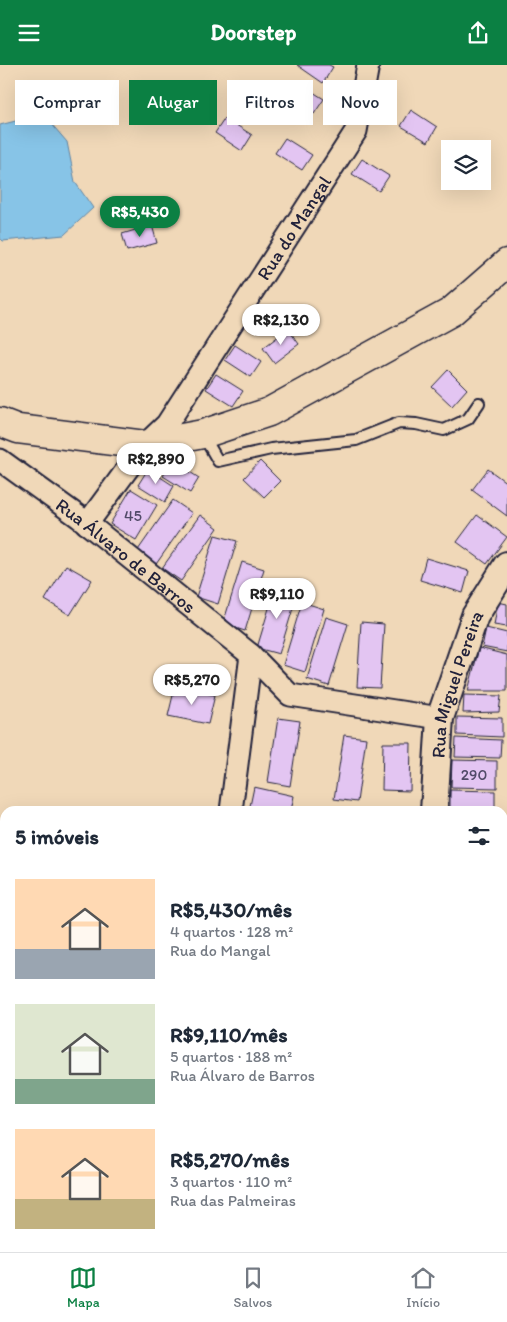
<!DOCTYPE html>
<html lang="pt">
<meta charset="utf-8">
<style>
:root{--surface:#fff;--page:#f6f6f7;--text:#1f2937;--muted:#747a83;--line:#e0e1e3;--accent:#0b8043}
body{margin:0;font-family:Itim,sans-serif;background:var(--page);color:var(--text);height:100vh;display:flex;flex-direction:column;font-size:19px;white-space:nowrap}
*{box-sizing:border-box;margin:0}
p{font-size:16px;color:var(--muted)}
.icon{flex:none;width:28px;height:28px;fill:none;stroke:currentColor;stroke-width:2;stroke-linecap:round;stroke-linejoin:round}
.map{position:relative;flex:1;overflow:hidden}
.side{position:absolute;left:0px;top:741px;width:508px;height:446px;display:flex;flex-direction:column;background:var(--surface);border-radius:15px 15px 0 0;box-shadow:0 5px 20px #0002}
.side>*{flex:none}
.top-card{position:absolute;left:15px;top:15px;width:478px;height:45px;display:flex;gap:10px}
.buttons{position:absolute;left:441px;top:75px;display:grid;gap:10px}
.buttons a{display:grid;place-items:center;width:50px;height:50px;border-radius:0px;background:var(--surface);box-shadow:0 5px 20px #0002;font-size:25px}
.price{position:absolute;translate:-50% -42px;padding:0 11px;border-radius:18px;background:#fff;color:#222;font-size:16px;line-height:32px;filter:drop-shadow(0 1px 2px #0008)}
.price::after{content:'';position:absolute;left:50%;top:30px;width:15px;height:11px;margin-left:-8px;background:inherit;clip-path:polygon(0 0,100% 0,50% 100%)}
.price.on{background:var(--accent);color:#fff}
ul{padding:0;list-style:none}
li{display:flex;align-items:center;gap:15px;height:125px;padding:0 15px}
li span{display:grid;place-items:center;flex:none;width:140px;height:100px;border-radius:0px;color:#555}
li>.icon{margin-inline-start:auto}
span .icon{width:60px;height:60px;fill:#fffc;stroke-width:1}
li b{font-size:21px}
h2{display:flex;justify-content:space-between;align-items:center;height:60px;padding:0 15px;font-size:21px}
.chip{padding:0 18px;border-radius:0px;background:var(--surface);box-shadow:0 5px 20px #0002;font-size:18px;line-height:45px}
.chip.on{background:var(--accent);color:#fff}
header{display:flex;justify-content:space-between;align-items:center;height:65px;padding:0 15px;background:var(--accent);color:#fff;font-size:22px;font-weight:800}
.tab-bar{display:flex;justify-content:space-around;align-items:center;height:70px;border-top:1px solid var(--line);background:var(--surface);font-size:14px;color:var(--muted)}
.tab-bar a{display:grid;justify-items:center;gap:2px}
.tab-bar .on{color:var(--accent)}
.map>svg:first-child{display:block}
</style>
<header><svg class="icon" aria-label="menu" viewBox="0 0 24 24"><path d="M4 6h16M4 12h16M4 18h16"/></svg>Doorstep<svg class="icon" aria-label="share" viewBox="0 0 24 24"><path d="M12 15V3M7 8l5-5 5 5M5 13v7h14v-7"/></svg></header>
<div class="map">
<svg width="507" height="1187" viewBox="0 0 507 1187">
<rect width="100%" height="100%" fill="#f0d8b8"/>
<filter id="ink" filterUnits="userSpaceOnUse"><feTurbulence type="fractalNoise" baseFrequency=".02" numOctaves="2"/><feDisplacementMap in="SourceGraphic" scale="10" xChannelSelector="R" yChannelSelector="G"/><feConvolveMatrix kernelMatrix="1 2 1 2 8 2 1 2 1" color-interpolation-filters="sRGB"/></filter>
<g filter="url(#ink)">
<path fill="#87c4e7" stroke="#5f83a2" d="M43,49L67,77L75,117L93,143L64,170L3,176L0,173V60Z"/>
<path fill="#e3c5f2" stroke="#22223b" d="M297,0H329L333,2L323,18Z
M297,17L324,34L314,49L288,32Z
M411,45L437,62L428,77L401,61Z
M225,53L252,70L242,86L215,68Z
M285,73L312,90L302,105L275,88Z
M362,94L389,111L379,126L352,109Z
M152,160L157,178L127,186L122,169Z
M288,264L299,279L274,298L263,283Z
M235,280L261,297L251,312L225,295Z
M448,305L467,324L452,341L432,322Z
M216,309L243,326L233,341L206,324Z
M173,396L199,413L190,428L163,411Z
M260,396L280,416L264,432L244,413Z
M148,404L174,421L165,437L138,420Z
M488,404L507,418V451L472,425Z
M131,424L157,440L136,475L110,459Z
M173,435L192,448L154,502L136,488Z
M200,450L218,463L181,516L162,503Z
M477,450L507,472L487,499L457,477Z
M215,470L237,476L218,539L196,532Z
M426,493L469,506L463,528L420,515Z
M242,497L264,504L245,566L223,559Z
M66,500L92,515L70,550L45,535Z
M276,520L298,527L279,589L257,583Z
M302,537L324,544L305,607L283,600Z
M498,537L507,539V562L494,560Z
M326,552L348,559L329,621L307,614Z
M361,557L384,559L380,623L357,622Z
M486,563L507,568V587L482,582Z
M479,583L507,590V626H468Z
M175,622L215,630L208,659L168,651Z
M464,630L501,631L499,647L463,648Z
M457,652L502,653V672L457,670Z
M278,653L300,656L290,721L268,717Z
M344,670L366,673L357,737L334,734Z
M456,673L501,675L500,693L455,692Z
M383,678H411L410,726L382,725Z
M452,695L497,696V723L451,722Z
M254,722L294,731L291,746H249Z
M450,725L495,726V746H450Z
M506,1068H507V1107L504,1105Z
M502,1145L507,1146V1187L489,1184V1182H502Z
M73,1182H92V1187H73Z
M191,1182H211V1187H191Z
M434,1182H460V1187H433Z"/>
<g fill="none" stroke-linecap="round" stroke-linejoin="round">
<g stroke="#22223b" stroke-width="14">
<path id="service" d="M203,370L218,396L271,384L356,375L399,358L416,359L444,365L468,354L479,338"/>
</g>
<g stroke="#22223b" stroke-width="25">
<g id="minor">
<path id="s1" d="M0,395L79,452L251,590L290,630L440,653"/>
<path id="s2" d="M87,459L145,380L167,359L356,66L368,0"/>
<path d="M231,746L251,590"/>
<path d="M502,1132L507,1133"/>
</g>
</g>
<g stroke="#22223b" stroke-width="30">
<g id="tertiary">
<path id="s3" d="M434,746L440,653L475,551L507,500"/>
<path d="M396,1187L397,1182"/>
</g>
</g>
<g stroke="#22223b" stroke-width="31">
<path id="secondary" d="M0,357L18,364L145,380L203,369L269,347L451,247L507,198"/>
</g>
<use href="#service" stroke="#f0d8b8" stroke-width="10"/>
<use href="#minor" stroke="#f0d8b8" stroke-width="21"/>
<use href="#tertiary" stroke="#f0d8b8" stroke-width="26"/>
<use href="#secondary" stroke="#f0d8b8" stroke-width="28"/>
</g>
</g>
<g text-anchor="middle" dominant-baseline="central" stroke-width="4" stroke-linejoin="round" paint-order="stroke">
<g font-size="16" fill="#524b69">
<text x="133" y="450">45</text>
<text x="474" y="709">290</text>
</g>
<g font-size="19" fill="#22223b" stroke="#f0d8b8">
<text stroke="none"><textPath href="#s2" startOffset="362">Rua do Mangal</textPath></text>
<text stroke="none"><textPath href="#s1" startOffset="158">Rua Álvaro de Barros</textPath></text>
<text stroke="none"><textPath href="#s3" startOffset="130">Rua Miguel Pereira</textPath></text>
</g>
</g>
</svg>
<div class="buttons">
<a><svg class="icon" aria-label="layers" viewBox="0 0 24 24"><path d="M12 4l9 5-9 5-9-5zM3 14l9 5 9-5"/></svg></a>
</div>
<b class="price on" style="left:140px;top:173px">R$5,430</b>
<b class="price" style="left:281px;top:281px">R$2,130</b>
<b class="price" style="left:156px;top:420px">R$2,890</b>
<b class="price" style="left:277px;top:555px">R$9,110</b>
<b class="price" style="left:192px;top:641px">R$5,270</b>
<div class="top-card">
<a class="chip">Comprar</a>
<a class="chip on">Alugar</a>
<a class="chip">Filtros</a>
<a class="chip">Novo</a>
</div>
<section class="side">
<h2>5 imóveis<svg class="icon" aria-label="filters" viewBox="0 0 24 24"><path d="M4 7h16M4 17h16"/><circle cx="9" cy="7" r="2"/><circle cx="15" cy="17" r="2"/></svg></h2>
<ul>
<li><span style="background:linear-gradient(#ffd9b3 70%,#9aa5b1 0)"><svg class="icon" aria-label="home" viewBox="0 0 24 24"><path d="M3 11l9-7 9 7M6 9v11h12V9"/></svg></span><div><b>R$5,430/mês</b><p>4 quartos · 128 m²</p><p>Rua do Mangal</p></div></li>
<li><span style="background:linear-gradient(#dfe7d0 75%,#7fa58c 0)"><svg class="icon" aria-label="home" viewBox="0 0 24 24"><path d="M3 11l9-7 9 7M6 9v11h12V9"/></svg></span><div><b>R$9,110/mês</b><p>5 quartos · 188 m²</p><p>Rua Álvaro de Barros</p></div></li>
<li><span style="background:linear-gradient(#ffd9b3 70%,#c2b280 0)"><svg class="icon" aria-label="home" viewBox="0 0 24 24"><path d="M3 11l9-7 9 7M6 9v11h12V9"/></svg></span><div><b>R$5,270/mês</b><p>3 quartos · 110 m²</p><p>Rua das Palmeiras</p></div></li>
</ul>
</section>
</div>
<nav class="tab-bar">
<a class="on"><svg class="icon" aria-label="map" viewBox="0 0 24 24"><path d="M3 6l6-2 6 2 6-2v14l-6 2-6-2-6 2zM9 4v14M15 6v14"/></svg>Mapa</a>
<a><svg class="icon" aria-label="saved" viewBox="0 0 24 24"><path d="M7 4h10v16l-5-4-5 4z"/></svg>Salvos</a>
<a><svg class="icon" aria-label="home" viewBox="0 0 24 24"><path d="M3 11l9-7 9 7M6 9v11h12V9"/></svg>Início</a>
</nav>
